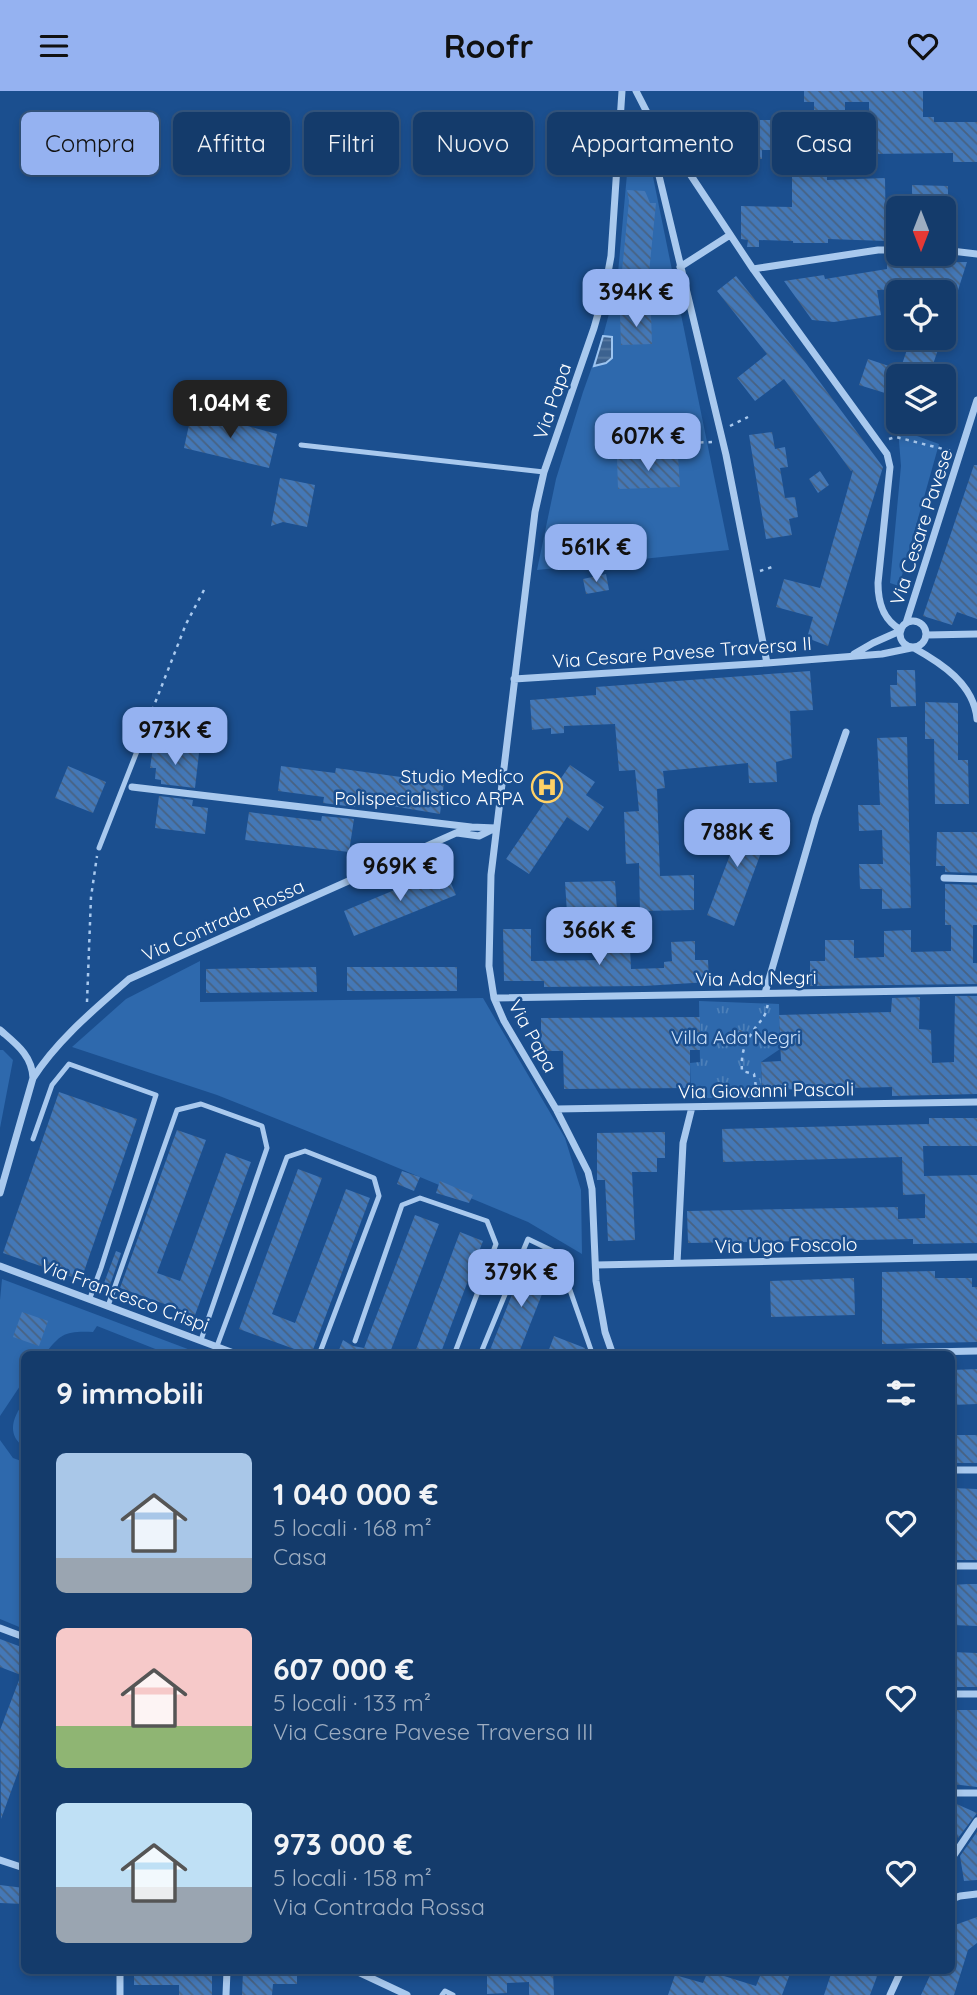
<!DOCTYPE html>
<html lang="it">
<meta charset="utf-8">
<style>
:root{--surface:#143b6b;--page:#214673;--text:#f1f3f6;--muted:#9dadc1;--line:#33557e;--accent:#95b2f1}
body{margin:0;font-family:Quicksand,sans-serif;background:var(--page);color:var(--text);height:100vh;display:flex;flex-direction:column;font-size:26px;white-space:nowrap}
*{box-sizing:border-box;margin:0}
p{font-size:23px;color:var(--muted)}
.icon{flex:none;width:38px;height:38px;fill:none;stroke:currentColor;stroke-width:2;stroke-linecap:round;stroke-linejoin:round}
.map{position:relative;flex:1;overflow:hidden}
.details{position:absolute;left:21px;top:1260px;width:934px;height:623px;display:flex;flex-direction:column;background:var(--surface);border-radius:10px;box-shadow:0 4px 10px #0003,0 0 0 2px var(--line)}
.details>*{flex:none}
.hud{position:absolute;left:21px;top:21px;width:936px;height:63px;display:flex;gap:14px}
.needle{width:46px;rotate:180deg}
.fabs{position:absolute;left:886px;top:105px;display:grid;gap:14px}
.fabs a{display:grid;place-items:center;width:70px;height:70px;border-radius:10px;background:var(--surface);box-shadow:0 4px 10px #0003,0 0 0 2px var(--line);font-size:35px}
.price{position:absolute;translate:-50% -60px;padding:0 16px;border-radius:14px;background:var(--accent);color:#111;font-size:23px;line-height:46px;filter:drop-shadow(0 2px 4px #0008)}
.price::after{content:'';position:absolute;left:50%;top:42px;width:21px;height:16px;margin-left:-10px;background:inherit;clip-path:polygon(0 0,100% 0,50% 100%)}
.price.selected{background:#222;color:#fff}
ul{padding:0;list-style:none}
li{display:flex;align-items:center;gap:21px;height:175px;padding:0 35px}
li span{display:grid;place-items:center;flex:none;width:196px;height:140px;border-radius:10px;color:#555}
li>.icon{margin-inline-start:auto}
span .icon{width:84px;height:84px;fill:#fffc;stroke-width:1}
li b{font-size:30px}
h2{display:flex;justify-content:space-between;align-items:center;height:84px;padding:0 35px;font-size:30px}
.tag{padding:0 24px;border-radius:10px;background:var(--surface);box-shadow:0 4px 10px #0003,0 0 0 2px var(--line);font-size:24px;line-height:63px}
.tag.selected{background:var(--accent);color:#111}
header{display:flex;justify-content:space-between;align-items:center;height:91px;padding:0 35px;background:var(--accent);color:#111;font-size:32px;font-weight:800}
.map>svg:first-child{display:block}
</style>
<header><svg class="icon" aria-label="menu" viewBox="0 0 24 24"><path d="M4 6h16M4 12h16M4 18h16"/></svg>Roofr<svg class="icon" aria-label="heart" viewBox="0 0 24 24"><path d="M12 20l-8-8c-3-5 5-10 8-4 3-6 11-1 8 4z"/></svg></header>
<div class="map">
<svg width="977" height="1904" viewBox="0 0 977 1904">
<defs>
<pattern id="park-tufts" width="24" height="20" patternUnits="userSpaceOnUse" patternTransform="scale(1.75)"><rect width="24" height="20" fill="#2e69ad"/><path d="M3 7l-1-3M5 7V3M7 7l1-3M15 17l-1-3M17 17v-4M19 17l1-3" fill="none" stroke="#4d80b9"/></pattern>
<pattern id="water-rules" width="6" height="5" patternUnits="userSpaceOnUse" patternTransform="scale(1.75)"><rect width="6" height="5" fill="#3c6290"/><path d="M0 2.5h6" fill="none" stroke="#597aa1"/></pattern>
<pattern id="building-back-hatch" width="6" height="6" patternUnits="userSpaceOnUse" patternTransform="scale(1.75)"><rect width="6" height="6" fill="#4478b7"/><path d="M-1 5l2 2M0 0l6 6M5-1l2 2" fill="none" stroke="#486282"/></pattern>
</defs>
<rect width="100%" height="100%" fill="#1b4f8f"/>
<path fill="#2e69ad" d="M634,57L642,60L651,76L729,459L537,479L556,388L583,301L603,245L617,193L629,61Z
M898,338L939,353L899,495L890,492L901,375Z
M200,870V911L483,907L565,1047L581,1099L582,1163L528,1131L367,1064L217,1004L72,956L126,908Z
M0,959H3L13,969L0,1037Z
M2,1188L201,1263H168L97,1235L93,1241C66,1240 61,1242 45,1263L24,1264V1289L0,1325V1209Z
M24,1311V1356C6,1343 13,1326 24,1311Z
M0,1349L13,1367L24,1371V1538L0,1528Z"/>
<path fill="url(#park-tufts)" d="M699,910L779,913L780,958L761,971L762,1007H691L690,972L700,971Z"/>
<path fill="url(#water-rules)" stroke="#9cc4f0" stroke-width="2" d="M603,245L612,246V267L606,272L594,275Z"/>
<path fill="url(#building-back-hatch)" d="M804,0H923V26H934V31H977V71H953V62L869,63V11H845V63H814V11H804Z
M684,29H788V59H762V68H747V59H720V80H695L692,74V55H684Z
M827,85V89L885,87L886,150L828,148V152H793V150L759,149V156H747L748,149L741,148V115L792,116V86Z
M912,94L948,95V117H912Z
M627,99L645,100L650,112H656L649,182L622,180L629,110Z
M967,171L946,237H943V201H927L928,197L877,199L881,224L834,231L812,229L784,190L824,184L825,188L887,178V172Z
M736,185L805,271L883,376L828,555L807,547L813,526L776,516L784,488L820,497L853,379L851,380L784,288L755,310L737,287L767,263L717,200Z
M651,223L652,253L621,254L620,224Z
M911,247H942L929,285H898Z
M868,268L898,278V306L859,294Z
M192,320L277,343L269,377L184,357Z
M772,341L775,358L785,356L788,376L780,377L785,407L795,406L798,426L789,428L792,444L766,448L749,344Z
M678,365L680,396L618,398L617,367Z
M974,374H977V528L957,521L952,534L923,525Z
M820,380L829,394L818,402L809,388Z
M280,387L315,394L307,436L283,431L271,435Z
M606,483L609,499L586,503L583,488Z
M897,579H915L916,615L891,616L890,594H897Z
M810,580L813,619L790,620L792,667L776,671L777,691L749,692L748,672L663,680L665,697L657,698L660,785L694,784V819L640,820L639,772L626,773L624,721L639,720L635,679L619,680L615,633L564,635V642L551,643V637L532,639L530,609L596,604V596Z
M925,611L958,612V669H968L969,713H935L934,648H925Z
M907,646L911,817L882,818V798H860L859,773H883L882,739L859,740L858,714H880L877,647Z
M153,657L199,662L195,697L161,693V689L155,688L156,677H150Z
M570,674L595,691L586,704L604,716L588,740L567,726L529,783L506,768Z
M68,675L106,691L93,722L55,707Z
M281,675L335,682L336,677L444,692L440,723L356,709L355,716L323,712L324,706L278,700Z
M159,705L193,709L192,715L208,717L205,743L155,737Z
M249,721L321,730L322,725L354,728L349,761L245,749Z
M742,730L769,740L734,835L707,824L730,764L716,758L725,733L738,738Z
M937,741H977V782L945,781V775H936Z
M445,778L456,804L354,845L344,820Z
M615,790L617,820L567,822L565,791Z
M945,793L977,794V834H973V872H977V893L810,895V870H825V849H854V867L884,866V840L911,839V861L951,860V834H945Z
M503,838H531V870L604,869L603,857L630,856L631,878L664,877V871L672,870L671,851L695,850V869H708L709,891L644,895L544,896V890H504Z
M316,876L317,901L206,902V878Z
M347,876H457V900H347Z
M955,905H977V1003L892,1005V996L762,999L761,971L781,970L779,924L891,921L892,907L920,906L919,938L931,939L932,972L954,971Z
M700,926V959H690V997L564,998L563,960H541V927Z
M743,939L744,950L729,951V940Z
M59,1001L137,1028L81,1189L3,1162Z
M929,1027H977V1055H923L924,1085L977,1084V1152L913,1153V1148L688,1152L687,1120L898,1116V1128L925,1127V1103L903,1104L902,1066L723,1071L722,1038L929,1033Z
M177,1039L206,1049L157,1182L180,1190L226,1062L251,1071L195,1224L120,1197Z
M665,1041V1067H657V1081H632L635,1149L608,1150L605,1089H597V1042Z
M298,1078L322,1087L272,1223L295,1232L346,1098L370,1107L311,1264L239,1238Z
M402,1080L420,1086L414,1100L397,1093Z
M440,1090L473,1104L469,1112L436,1102Z
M415,1124L439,1133L389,1264H337L343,1249L353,1255L364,1257Z
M460,1141L483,1150L440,1264H414Z
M116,1160L121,1162L110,1194L104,1192Z
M526,1168L552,1178L518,1264H488Z
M935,1180V1187H972V1196H977V1251L882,1253V1181Z
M854,1187L855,1224L771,1226L770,1190Z
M22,1221L48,1230L39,1255L13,1246Z
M554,1245L585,1257V1264H547Z
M977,1278V1313L952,1314V1279Z
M952,1344H977V1372H952Z
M952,1397L977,1398V1469H952Z
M968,1493H977V1535L952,1534V1494Z
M0,1548L24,1557V1665L1,1728L0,1639L21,1584L0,1576Z
M952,1561L977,1562V1596H952Z
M952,1619H977V1696L952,1693Z
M952,1711L977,1722L958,1747L957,1743L952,1751Z
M977,1741V1789L964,1790L960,1765Z
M0,1794L24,1797V1813L0,1812Z
M977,1826V1852L968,1859L954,1904H921L932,1880H952V1838L955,1834Z
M134,1880H212V1904H179V1894H134Z
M243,1880H297V1893H273L272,1904H242Z
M487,1880H553L554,1904H529V1891L507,1892V1902L487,1903Z
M708,1880L756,1895L762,1880H791L782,1904H668L675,1884L703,1892Z
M832,1880H879L870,1904H824Z"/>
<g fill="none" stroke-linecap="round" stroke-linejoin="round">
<path stroke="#a9c9ee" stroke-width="2.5" stroke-dasharray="3.5 5" stroke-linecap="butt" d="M730,335L748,326
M889,348L896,346L951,360
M649,353L713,351
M760,480L775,475
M146,635L186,533L204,499
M87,911L91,806L97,765
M757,1003L754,983L742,980C741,966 743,954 752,942C760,928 765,930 768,912"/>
<path stroke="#a9c9ee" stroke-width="5" d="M301,354L544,381
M99,757L143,645
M33,1048L52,994L69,973L156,1004L101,1177L90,1207
M108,1215L177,1019L201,1013L262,1035L267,1057L201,1249
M355,1250L402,1114L420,1107L487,1130L496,1153L454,1264
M217,1255L287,1066L305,1060L374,1087L379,1105L319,1264
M480,1264L528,1148L557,1162L591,1259L590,1264
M442,1904L445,1900L453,1904"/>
<path stroke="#a9c9ee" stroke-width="7" d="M636,0L655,37L670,53L753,178L887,363L890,376L878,492C878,512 883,529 901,539
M654,36C641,27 635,28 621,35L646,51L655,68L726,364L767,572
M943,159L977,163
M680,176L730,144
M753,178L878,159H898
M900 543a13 13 0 1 1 26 0a13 13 0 1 1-26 0Z
M906,532L977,309
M927,544L977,543
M914,557C941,572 974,593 977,628
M854,563L873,552L900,540
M514,588L767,572L882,563L911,557
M132,696L471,736
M457,742L479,745L495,737
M944,787L977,788
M765,902L816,726L846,641
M494,907L977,899
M0,939C16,953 32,964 33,987L0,1102
M33,987C58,948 95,918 129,888L456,742L471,736L496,737
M556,1018L977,1011
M677,1172L683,1052L692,1016
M596,1174L977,1166
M0,1175L239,1264
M613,1264L605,1241L596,1190L592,1098L588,1081L556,1018L504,930L494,907L489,875L491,784L535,421L544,381L594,237L605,198L611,165L622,0
M778,1264L977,1260
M952,1379H977
M952,1475H977
M0,1537L24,1546
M952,1603H977
M952,1702H977
M952,1767L977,1730
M0,1769L24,1777
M952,1808L960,1805L977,1803
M120,1880V1904
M356,1880L407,1904
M226,1904L227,1880
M890,1904L901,1880"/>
</g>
<defs>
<g id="hospital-ring" transform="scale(1.575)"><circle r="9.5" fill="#1b4f8f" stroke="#ffd166" stroke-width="1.5"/><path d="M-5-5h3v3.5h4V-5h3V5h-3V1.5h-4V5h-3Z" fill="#ffd166"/></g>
</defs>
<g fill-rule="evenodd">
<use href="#hospital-ring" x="547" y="696"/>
</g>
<g text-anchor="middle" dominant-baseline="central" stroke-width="5" stroke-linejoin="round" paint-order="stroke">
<g font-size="19" fill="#fff" stroke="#1b4f8f">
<text transform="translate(552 310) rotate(-71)">Via Papa</text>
<text transform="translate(921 436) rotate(-72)">Via Cesare Pavese</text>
<text transform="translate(682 561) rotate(-4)">Via Cesare Pavese Traversa II</text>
<text transform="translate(223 829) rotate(-24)">Via Contrada Rossa</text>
<text transform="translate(756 887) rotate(-1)">Via Ada Negri</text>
<text transform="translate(533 945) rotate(61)">Via Papa</text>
<text transform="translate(766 999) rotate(-1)">Via Giovanni Pascoli</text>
<text transform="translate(786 1154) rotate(-1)">Via Ugo Foscolo</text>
<text transform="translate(125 1204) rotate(20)">Via Francesco Crispi</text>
</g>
<g font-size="19" fill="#fff" stroke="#1b4f8f" text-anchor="end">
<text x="524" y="685">Studio Medico<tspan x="524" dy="22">Polispecialistico ARPA</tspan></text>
</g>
<g font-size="19" fill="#cfe3fa" stroke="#1b4f8f">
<text x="736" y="946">Villa Ada Negri</text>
</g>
</g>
</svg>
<div class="fabs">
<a><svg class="needle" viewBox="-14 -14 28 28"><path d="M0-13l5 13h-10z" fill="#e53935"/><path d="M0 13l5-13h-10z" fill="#9dadc1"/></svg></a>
<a><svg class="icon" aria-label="locate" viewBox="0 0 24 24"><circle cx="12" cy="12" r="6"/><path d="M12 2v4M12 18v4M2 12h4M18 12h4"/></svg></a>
<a><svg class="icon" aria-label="layers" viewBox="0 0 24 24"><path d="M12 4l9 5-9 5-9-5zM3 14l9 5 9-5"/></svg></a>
</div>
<b class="price" style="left:636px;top:238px">394K €</b>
<b class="price selected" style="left:230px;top:349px">1.04M €</b>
<b class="price" style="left:648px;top:382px">607K €</b>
<b class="price" style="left:596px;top:493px">561K €</b>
<b class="price" style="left:175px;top:676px">973K €</b>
<b class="price" style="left:737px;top:778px">788K €</b>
<b class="price" style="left:400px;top:812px">969K €</b>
<b class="price" style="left:599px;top:876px">366K €</b>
<b class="price" style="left:521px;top:1218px">379K €</b>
<div class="hud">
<a class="tag selected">Compra</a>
<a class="tag">Affitta</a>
<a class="tag">Filtri</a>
<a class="tag">Nuovo</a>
<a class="tag">Appartamento</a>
<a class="tag">Casa</a>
</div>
<section class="details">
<h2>9 immobili<svg class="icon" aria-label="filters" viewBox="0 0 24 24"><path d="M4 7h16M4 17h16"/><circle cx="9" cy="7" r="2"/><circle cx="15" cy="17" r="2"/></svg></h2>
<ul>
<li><span style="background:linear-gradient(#a9c7e8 75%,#9aa5b1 0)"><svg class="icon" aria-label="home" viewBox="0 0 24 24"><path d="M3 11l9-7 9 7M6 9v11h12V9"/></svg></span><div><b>1 040 000 €</b><p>5 locali · 168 m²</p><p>Casa</p></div><svg class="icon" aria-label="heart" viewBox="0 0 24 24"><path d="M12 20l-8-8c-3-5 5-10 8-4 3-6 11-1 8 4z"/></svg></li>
<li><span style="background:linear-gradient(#f6c9c9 70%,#8fb573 0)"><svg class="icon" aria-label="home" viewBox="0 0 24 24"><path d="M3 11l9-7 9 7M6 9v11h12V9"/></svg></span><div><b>607 000 €</b><p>5 locali · 133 m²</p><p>Via Cesare Pavese Traversa III</p></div><svg class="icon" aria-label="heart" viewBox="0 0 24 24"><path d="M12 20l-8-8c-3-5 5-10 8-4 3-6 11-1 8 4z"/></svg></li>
<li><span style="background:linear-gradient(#bfe0f5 60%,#9aa5b1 0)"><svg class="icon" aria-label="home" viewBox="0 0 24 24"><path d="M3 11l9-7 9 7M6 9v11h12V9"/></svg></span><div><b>973 000 €</b><p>5 locali · 158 m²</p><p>Via Contrada Rossa</p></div><svg class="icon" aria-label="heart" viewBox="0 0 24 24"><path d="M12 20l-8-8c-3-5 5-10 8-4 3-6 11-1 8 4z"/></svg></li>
</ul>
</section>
</div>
